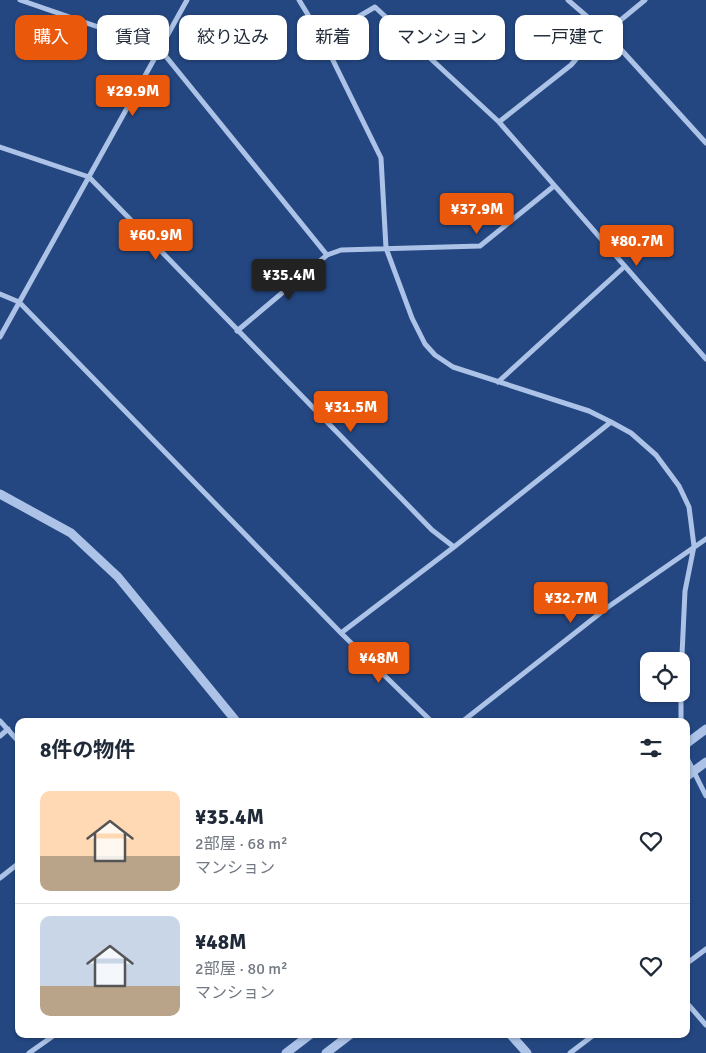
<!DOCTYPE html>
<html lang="ja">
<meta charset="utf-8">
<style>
:root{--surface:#fff;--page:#f2f2f3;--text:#1f2937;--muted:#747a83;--line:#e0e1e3;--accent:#ea580c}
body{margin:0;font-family:Signika,"Noto Sans JP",sans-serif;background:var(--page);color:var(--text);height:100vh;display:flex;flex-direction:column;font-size:19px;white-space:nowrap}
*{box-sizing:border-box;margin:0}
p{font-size:16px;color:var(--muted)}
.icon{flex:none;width:28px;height:28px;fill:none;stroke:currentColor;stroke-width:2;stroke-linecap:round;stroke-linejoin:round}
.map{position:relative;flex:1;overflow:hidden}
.panel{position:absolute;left:15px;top:718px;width:675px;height:320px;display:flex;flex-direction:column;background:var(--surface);border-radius:10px;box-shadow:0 1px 4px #0004}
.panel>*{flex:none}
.guide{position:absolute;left:15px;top:15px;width:676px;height:45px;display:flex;gap:10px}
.buttons{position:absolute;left:640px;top:652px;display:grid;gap:10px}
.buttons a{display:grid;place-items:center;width:50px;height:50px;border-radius:10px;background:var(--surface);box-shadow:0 1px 4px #0004;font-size:25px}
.price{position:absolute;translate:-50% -42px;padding:0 11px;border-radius:5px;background:var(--accent);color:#fff;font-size:16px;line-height:32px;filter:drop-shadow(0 1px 2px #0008)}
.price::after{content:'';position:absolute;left:50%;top:30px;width:15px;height:11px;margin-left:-8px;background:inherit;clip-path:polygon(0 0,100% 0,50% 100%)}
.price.on{background:#222;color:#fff}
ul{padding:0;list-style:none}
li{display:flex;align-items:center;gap:15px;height:125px;padding:0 25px}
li+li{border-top:1px solid var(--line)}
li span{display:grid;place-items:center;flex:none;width:140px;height:100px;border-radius:10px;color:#555}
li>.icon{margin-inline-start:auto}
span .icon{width:60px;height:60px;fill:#fffc;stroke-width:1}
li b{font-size:21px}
h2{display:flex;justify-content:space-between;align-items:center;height:60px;padding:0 25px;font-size:21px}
.tag{padding:0 18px;border-radius:10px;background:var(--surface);box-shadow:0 1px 4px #0004;font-size:18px;line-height:45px}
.tag.on{background:var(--accent);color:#fff}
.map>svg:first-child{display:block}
</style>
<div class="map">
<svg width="706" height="1053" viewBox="0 0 706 1053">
<rect width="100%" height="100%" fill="#244781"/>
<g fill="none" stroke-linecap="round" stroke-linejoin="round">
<path stroke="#acc3e7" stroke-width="5" d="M20,0L159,48L327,255
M299,0L322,38L381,158L386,248L412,318L425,344L435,355L453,367L589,411L611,422L631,433L656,455L679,486L689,507L694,546L685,591L681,676
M568,0L606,33L706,143
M322,38L375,7L499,122L706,359
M499,122L571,65L583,51L645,0
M0,147L89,177L432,530L454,547
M0,294L19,302L341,633L431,721
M237,331L327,255L341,250L480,246L554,186
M0,337L187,0
M498,382L624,267
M341,633L454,547L611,422
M681,694V721
M0,721L19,742
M463,721L608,607L706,539
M0,736L8,729
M686,756L706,796
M0,878L19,863
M686,964L706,949
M686,1002L706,1025
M29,1053L56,1034
M570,1053L595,1034"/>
<path stroke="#acc3e7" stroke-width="9" d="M0,494L71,533L118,577L236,721
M686,744L706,729
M686,777L706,762
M510,1034L527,1053
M286,1053L311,1034
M326,1053L351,1034"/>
</g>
</svg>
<div class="buttons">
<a><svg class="icon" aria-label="locate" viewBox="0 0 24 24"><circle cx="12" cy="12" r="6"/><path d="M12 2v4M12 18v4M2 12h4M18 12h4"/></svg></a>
</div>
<b class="price" style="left:133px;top:117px">¥29.9M</b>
<b class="price" style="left:477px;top:235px">¥37.9M</b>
<b class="price" style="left:156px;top:261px">¥60.9M</b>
<b class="price" style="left:637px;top:267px">¥80.7M</b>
<b class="price on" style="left:289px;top:301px">¥35.4M</b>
<b class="price" style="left:351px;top:433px">¥31.5M</b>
<b class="price" style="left:571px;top:624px">¥32.7M</b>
<b class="price" style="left:379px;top:684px">¥48M</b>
<div class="guide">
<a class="tag on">購入</a>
<a class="tag">賃貸</a>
<a class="tag">絞り込み</a>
<a class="tag">新着</a>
<a class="tag">マンション</a>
<a class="tag">一戸建て</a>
</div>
<section class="panel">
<h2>8件の物件<svg class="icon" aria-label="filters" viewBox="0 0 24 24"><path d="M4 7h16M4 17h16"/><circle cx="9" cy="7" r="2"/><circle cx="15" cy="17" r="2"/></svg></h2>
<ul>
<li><span style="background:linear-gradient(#ffd9b3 65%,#b9a48a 0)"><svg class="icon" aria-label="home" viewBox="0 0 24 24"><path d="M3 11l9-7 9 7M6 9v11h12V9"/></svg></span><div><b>¥35.4M</b><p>2部屋 · 68 m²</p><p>マンション</p></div><svg class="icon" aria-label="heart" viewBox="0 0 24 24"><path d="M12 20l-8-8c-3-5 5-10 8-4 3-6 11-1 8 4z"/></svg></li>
<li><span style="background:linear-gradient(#c9d6e8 70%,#b9a48a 0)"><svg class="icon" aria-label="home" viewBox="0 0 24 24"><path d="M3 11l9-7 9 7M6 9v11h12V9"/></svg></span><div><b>¥48M</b><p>2部屋 · 80 m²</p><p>マンション</p></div><svg class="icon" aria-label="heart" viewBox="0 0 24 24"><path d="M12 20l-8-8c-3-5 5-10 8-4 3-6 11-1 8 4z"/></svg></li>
</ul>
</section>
</div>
